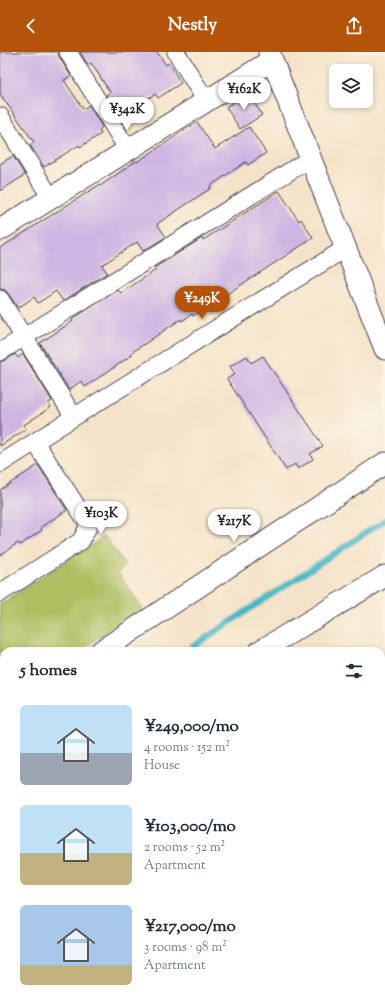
<!DOCTYPE html>
<meta charset="utf-8">
<style>
:root{--surface:#fff;--page:#f6f6f7;--text:#1f2937;--muted:#747a83;--accent:#b45309}
body{margin:0;font-family:"Sorts Mill Goudy",serif;background:var(--page);color:var(--text);height:100vh;display:flex;flex-direction:column;font-size:15px;white-space:nowrap}
*{box-sizing:border-box;margin:0}
p{font-size:13px;color:var(--muted)}
.icon{flex:none;width:22px;height:22px;fill:none;stroke:currentColor;stroke-width:2;stroke-linecap:round;stroke-linejoin:round}
.map{position:relative;flex:1;overflow:hidden}
.panel{position:absolute;left:0px;top:595px;width:385px;height:356px;display:flex;flex-direction:column;background:var(--surface);border-radius:12px 12px 0 0;box-shadow:0 2px 6px #0003}
.panel>*{flex:none}
.controls{position:absolute;left:329px;top:12px;display:grid;gap:8px}
.controls a{display:grid;place-items:center;width:44px;height:44px;border-radius:6px;background:var(--surface);box-shadow:0 2px 6px #0003;font-size:20px}
.price{position:absolute;translate:-50% -34px;padding:0 9px;border-radius:14px;background:#fff;color:#222;font-size:13px;line-height:26px;filter:drop-shadow(0 1px 2px #0008)}
.price::after{content:'';position:absolute;left:50%;top:24px;width:12px;height:9px;margin-left:-6px;background:inherit;clip-path:polygon(0 0,100% 0,50% 100%)}
.price.on{background:var(--accent);color:#fff}
ul{padding:0;list-style:none}
li{display:flex;align-items:center;gap:12px;height:100px;padding:0 20px}
li span{display:grid;place-items:center;flex:none;width:112px;height:80px;border-radius:6px;color:#555}
li>.icon{margin-inline-start:auto}
span .icon{width:48px;height:48px;fill:#fffc;stroke-width:1}
li b{font-size:17px}
h2{display:flex;justify-content:space-between;align-items:center;height:48px;padding:0 20px;font-size:17px}
header{display:flex;justify-content:space-between;align-items:center;height:52px;padding:0 20px;background:var(--accent);color:#fff;font-size:18px;font-weight:700}
.map>svg:first-child{display:block}
</style>
<header><svg class="icon" aria-label="back" viewBox="0 0 24 24"><path d="M15 5l-7 7 7 7"/></svg>Nestly<svg class="icon" aria-label="share" viewBox="0 0 24 24"><path d="M12 15V3M7 8l5-5 5 5M5 13v7h14v-7"/></svg></header>
<div class="map">
<svg width="385" height="951" viewBox="0 0 385 951">
<rect width="100%" height="100%" fill="#fcf5e5"/>
<filter id="ink" filterUnits="userSpaceOnUse"><feTurbulence type="fractalNoise" baseFrequency=".025" numOctaves="2"/><feDisplacementMap in="SourceGraphic" scale="8" xChannelSelector="R" yChannelSelector="G"/><feConvolveMatrix kernelMatrix="1 2 1 2 8 2 1 2 1" color-interpolation-filters="sRGB"/></filter>
<filter id="wash" filterUnits="userSpaceOnUse"><feTurbulence type="fractalNoise" baseFrequency=".012" numOctaves="4" result="noise"/><feDisplacementMap in="SourceGraphic" scale="16" xChannelSelector="R" yChannelSelector="G"/><feGaussianBlur stdDeviation="0.9" result="paint"/><feColorMatrix in="noise" values="0 0 0 0 0 0 0 0 0 0 0 0 0 0 0 0 0 1.4 0 .05"/><feComposite in="paint" operator="in"/></filter>
<g filter="url(#wash)">
<rect width="100%" height="100%" fill="#f5e3c9"/>
<path fill="#aebf62" stroke="#68704e" d="M105,484L126,514L118,520L142,556L79,599H4V649L0,652V552Z"/>
<g fill="none" stroke-linecap="round" stroke-linejoin="round">
<path stroke="#4ab7c5" stroke-width="6" d="M186,599L385,468
M0,730L4,727"/>
</g>
<g id="blocks">
<path fill="#cdb6e3" d="M0,0H58L59,5L71,24L64,28L83,57L89,53L102,75L99,78L101,82L80,95L79,93L44,115L30,93L34,90L0,42Z
M80,0H157L166,13L169,11L181,31L158,46L155,42L119,65L106,43L110,40L91,11L88,13Z
M248,41L262,63L240,77L226,55Z
M197,70L215,97L249,75L266,101L248,113L246,110L210,134L211,136L157,172L166,185L143,199L137,190L102,213L107,221L63,249L56,239L38,251L34,245L18,256L8,241L5,238L0,237V196L99,133L100,134L136,109L137,110Z
M13,104L25,123L0,139V112Z
M279,139L299,169L301,167L313,186L193,264L192,262L182,269L181,267L131,301L132,303L85,335L81,329L69,338L40,291L73,269L72,268L74,266L118,238L121,241L156,218L154,216L202,186L203,188Z
M15,302L18,306L23,302L52,349L48,351L51,355L24,373L26,377L0,394V310L5,308Z
M247,304L251,311L263,304L323,394L310,402L313,407L298,417L295,412L286,418L227,327L235,322L230,314Z
M38,413L67,458L41,475L42,478L20,493L18,491L0,503V438Z"/>
</g>
</g>
<g filter="url(#ink)">
<use href="#blocks" fill-opacity="0" stroke="#423f50" stroke-width="1"/>
<g fill="none" stroke-linecap="round" stroke-linejoin="round">
<g stroke="#423f50" stroke-width="19">
<path id="minor" d="M68,0L128,98
M176,0L206,49
M0,64L51,146
M0,247L74,365
M0,300L311,106
M0,412L74,365L346,196
M0,541L81,489L89,473L35,390"/>
</g>
<g stroke="#423f50" stroke-width="23">
<path id="tertiary" d="M269,0L385,297
M0,178L272,8
M101,599L385,411
M260,599L385,524
M0,667L4,664
M0,799L4,794"/>
</g>
<use href="#minor" stroke="#fff" stroke-width="17"/>
<use href="#tertiary" stroke="#fff" stroke-width="21"/>
</g>
</g>
</svg>
<div class="controls">
<a><svg class="icon" aria-label="layers" viewBox="0 0 24 24"><path d="M12 4l9 5-9 5-9-5zM3 14l9 5 9-5"/></svg></a>
</div>
<b class="price" style="left:244px;top:59px">¥162K</b>
<b class="price" style="left:127px;top:79px">¥342K</b>
<b class="price on" style="left:202px;top:268px">¥249K</b>
<b class="price" style="left:101px;top:483px">¥103K</b>
<b class="price" style="left:234px;top:491px">¥217K</b>
<section class="panel">
<h2>5 homes<svg class="icon" aria-label="filters" viewBox="0 0 24 24"><path d="M4 7h16M4 17h16"/><circle cx="9" cy="7" r="2"/><circle cx="15" cy="17" r="2"/></svg></h2>
<ul>
<li><span style="background:linear-gradient(#bfe0f5 60%,#9aa5b1 0)"><svg class="icon" aria-label="home" viewBox="0 0 24 24"><path d="M3 11l9-7 9 7M6 9v11h12V9"/></svg></span><div><b>¥249,000/mo</b><p>4 rooms · 152 m²</p><p>House</p></div></li>
<li><span style="background:linear-gradient(#bfe0f5 60%,#c2b280 0)"><svg class="icon" aria-label="home" viewBox="0 0 24 24"><path d="M3 11l9-7 9 7M6 9v11h12V9"/></svg></span><div><b>¥103,000/mo</b><p>2 rooms · 52 m²</p><p>Apartment</p></div></li>
<li><span style="background:linear-gradient(#a9c7e8 75%,#c2b280 0)"><svg class="icon" aria-label="home" viewBox="0 0 24 24"><path d="M3 11l9-7 9 7M6 9v11h12V9"/></svg></span><div><b>¥217,000/mo</b><p>3 rooms · 98 m²</p><p>Apartment</p></div></li>
</ul>
</section>
</div>
